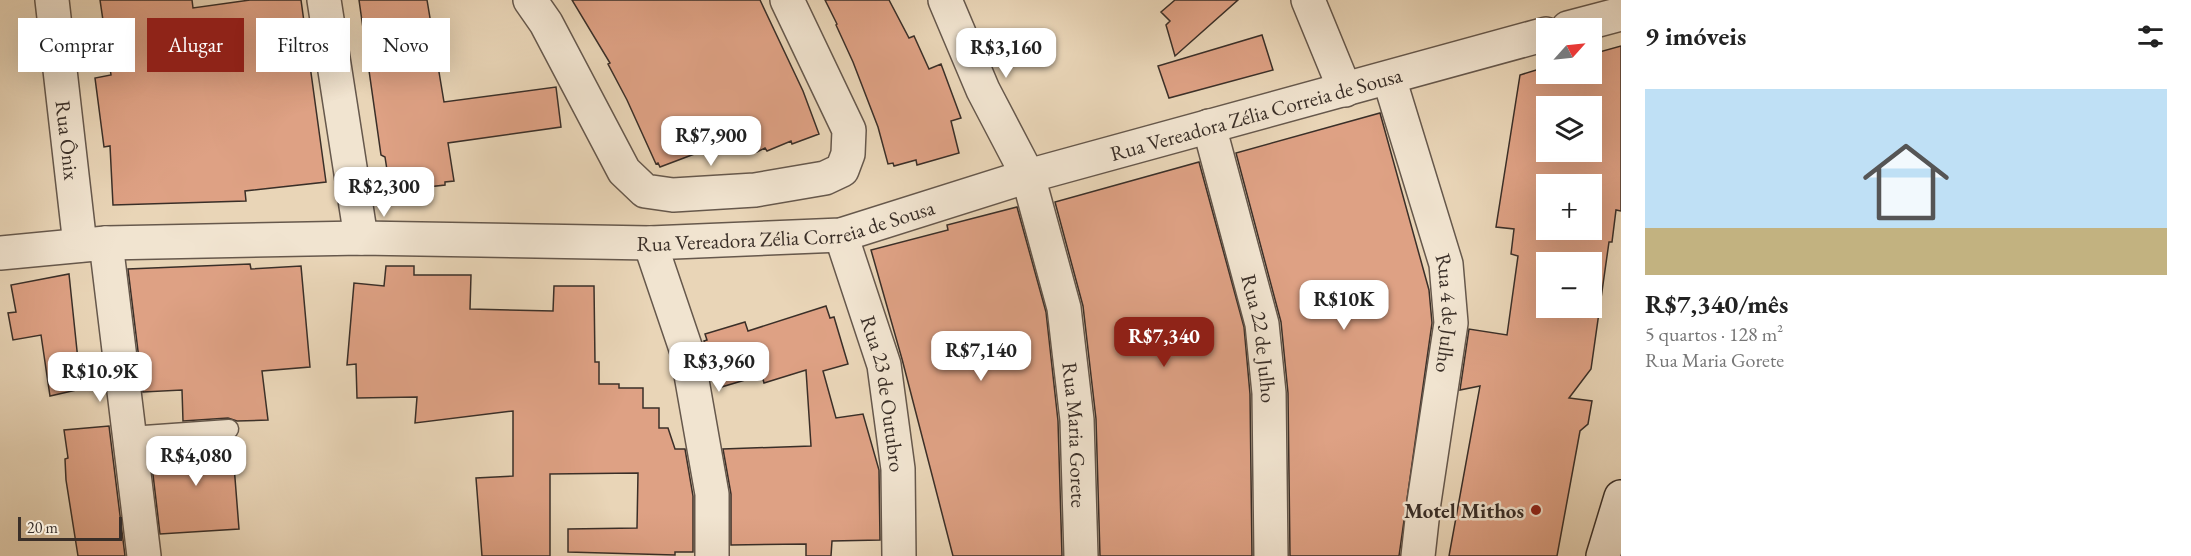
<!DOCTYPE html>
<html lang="pt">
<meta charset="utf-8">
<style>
:root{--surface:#fff;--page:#f6f6f6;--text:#222;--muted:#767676;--accent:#8f2418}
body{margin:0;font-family:"EB Garamond",serif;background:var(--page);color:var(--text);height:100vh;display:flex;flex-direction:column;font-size:22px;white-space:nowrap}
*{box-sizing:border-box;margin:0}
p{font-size:20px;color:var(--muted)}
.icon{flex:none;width:33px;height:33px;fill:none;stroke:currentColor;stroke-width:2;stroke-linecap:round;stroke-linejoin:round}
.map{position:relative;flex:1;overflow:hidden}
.side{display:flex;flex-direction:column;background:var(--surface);width:570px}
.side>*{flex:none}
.guide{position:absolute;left:18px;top:18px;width:570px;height:54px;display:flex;gap:12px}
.needle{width:39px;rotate:63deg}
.fabs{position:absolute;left:1536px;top:18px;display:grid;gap:12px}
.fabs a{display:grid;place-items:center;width:66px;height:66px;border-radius:0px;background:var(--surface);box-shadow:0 6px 24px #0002;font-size:30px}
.scale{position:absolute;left:18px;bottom:15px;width:104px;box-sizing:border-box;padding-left:6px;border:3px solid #3a2f28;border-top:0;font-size:16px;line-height:21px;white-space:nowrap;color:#3a2f28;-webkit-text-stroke:4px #f1e4d0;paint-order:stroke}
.price{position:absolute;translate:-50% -51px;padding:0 14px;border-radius:12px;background:#fff;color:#222;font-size:20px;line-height:39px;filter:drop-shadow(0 2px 3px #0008)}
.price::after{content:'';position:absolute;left:50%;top:36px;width:18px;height:14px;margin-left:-9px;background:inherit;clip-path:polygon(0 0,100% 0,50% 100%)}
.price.current{background:var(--accent);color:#fff}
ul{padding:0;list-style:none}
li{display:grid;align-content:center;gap:12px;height:318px;padding:0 24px}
li span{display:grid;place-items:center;height:186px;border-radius:0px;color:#555}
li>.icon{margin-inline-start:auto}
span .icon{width:108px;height:108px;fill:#fffc;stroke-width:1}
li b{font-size:26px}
h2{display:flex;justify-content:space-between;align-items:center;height:72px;padding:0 24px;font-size:26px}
.chip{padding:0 21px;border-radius:0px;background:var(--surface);box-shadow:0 6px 24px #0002;font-size:21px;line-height:54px}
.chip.current{background:var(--accent);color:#fff}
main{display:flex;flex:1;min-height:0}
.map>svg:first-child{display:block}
</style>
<main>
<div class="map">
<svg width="1621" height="556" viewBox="0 0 1621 556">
<rect width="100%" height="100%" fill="#e9d5b7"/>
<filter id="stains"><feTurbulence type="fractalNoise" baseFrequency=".00333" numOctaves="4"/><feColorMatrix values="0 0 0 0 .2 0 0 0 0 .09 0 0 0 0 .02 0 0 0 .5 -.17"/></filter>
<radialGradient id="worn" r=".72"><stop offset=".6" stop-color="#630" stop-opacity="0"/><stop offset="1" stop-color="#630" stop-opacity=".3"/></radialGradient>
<path fill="#dea184" stroke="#3a2f28" stroke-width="1.5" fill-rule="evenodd" d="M100,0H192L193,8L250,0H301L326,182L245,191L246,201L113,205L110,146L104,147L95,78L111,75Z
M359,0H427L444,102L556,87L561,127L448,143L454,181L445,182V185L419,188V192L391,196L385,157L381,155Z
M572,0H760L803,91L819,134L792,144L791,141L767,151L765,148L757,152L750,133L660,167L658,163L656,164L627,100L608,64L610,63Z
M825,0H889L909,38L914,36L929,69L941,64L961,118L951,121L959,153L917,165L916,160L894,166L893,163L888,164L878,127L853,62L836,25L837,24Z
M1175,0H1238L1175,56L1166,25L1170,21L1161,12Z
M1262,35L1273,70L1169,98L1158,66Z
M1621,46V211L1616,210L1612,242H1609L1591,369L1569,398L1592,401L1588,424L1580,431L1557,556H1449L1480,386L1460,390L1469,329L1507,335L1518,256L1511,254L1514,229L1496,227L1520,75L1546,67V74H1592V54ZM1546,106H1592V152H1546ZM1546,184H1592V230H1546ZM1546,262H1592V308H1546Z
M1380,113L1429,290L1432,323L1399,556H1290L1288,393L1281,322L1236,153Z
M1199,162L1244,327L1250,394L1252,556H1100L1096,419L1083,306L1055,202Z
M1017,207L1046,312L1058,421L1062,556H953L902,359L871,250L948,230L947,225Z
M250,264L251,269L301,266L310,367L262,371L268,420L237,421L228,418L183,421L182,390L143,392L128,269Z
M386,266H414V275H471L470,309L553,311L554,286H594L595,362H599V384H619V388H643V408H659V428H668L675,449H685L693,496V552H675V555L568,552V529L637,528L638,473L550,474V556H482L476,478L513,476V411L415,423L417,397L357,398L356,364L347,365L354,283L384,286Z
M69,274L81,389L50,396L41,335L13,340L8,313L16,312L11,285Z
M826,306L830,318L834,317L848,364L823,371L836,418L863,414L879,470L880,540L832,541L831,556H806V544L731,545V494L723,449L811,446L806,370L764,383L762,375L718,388L704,341L707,340L705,334L745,322L748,331Z
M109,426L125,556H78L66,480L65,459L68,458L64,430Z
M232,440L239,529L160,534L150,449L170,448V445L185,443Z"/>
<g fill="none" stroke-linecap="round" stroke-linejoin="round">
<g stroke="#66584c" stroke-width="21">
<path id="lane" d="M130,436L229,429"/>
</g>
<g stroke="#66584c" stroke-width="36">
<g id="street">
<path id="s1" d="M52,0L80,245"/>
<path d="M324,0L361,238"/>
<path d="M530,0L546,23L624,171L645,191L673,195L755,190L825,178L842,170L848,154L849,130L787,0"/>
<path id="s2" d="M945,0L983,90L1028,176L1064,308L1077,420L1081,556"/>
<path d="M1308,0L1345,90"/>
<path d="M1568,28L1621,14"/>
<path id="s3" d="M1389,78L1446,264L1451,323L1424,502L1418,556"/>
<path id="s4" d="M1209,126L1262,324L1269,393L1271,556"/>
<path id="s5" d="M841,235L884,365L898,469L899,556"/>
<path d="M106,243L144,556"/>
<path d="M650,243L687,352L712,494V556"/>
<path id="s6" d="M0,253L106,243L361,238L650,243L841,235L1028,176L1546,34"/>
</g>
</g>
<g stroke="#3a2f28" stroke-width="36">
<path id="secondary" d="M1603,556L1621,497"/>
</g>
<use href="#lane" stroke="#f1e4d0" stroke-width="18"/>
<use href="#street" stroke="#f1e4d0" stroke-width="33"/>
<use href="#secondary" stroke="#f1e4d0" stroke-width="33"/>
</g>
<circle fill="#8f2418" stroke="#f1e4d0" stroke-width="2" cx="1536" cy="510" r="6"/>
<g text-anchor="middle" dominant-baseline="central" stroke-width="5" stroke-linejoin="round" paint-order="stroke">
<g font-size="21" fill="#3a2f28" stroke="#f1e4d0">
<text stroke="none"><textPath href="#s6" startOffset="1274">Rua Vereadora Zélia Correia de Sousa</textPath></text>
<text stroke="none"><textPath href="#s1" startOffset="141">Rua Ônix</textPath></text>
<text stroke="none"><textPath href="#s6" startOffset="788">Rua Vereadora Zélia Correia de Sousa</textPath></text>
<text stroke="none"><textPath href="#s3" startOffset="244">Rua 4 de Julho</textPath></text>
<text stroke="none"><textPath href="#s4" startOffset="219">Rua 22 de Julho</textPath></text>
<text stroke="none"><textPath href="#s5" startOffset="165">Rua 23 de Outubro</textPath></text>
<text stroke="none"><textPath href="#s2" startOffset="459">Rua Maria Gorete</textPath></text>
</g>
<g font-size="21" font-weight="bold" fill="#3a2f28" stroke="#f1e4d0" text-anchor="end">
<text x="1524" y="510">Motel Mithos</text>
</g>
</g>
<rect width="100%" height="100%" filter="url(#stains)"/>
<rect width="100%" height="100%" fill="url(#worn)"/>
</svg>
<div class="fabs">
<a><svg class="needle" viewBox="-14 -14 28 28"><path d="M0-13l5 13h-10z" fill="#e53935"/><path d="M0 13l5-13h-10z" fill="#767676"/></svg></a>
<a><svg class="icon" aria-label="layers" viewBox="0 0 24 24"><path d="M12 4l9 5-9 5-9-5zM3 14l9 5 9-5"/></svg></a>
<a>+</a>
<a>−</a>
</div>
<div class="scale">20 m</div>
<b class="price" style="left:1006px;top:79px">R$3,160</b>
<b class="price" style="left:711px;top:167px">R$7,900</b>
<b class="price" style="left:384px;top:218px">R$2,300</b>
<b class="price" style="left:1344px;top:331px">R$10K</b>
<b class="price current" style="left:1164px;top:368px">R$7,340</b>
<b class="price" style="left:981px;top:382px">R$7,140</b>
<b class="price" style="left:719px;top:393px">R$3,960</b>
<b class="price" style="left:100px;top:403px">R$10.9K</b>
<b class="price" style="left:196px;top:487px">R$4,080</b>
<div class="guide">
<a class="chip">Comprar</a>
<a class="chip current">Alugar</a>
<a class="chip">Filtros</a>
<a class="chip">Novo</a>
</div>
</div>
<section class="side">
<h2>9 imóveis<svg class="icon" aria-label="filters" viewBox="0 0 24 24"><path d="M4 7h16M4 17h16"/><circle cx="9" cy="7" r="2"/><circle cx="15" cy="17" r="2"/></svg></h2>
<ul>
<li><span style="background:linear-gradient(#bfe0f5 75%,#c2b280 0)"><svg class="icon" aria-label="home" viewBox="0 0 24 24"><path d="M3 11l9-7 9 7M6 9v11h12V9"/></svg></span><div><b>R$7,340/mês</b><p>5 quartos · 128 m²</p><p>Rua Maria Gorete</p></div></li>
</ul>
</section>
</main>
